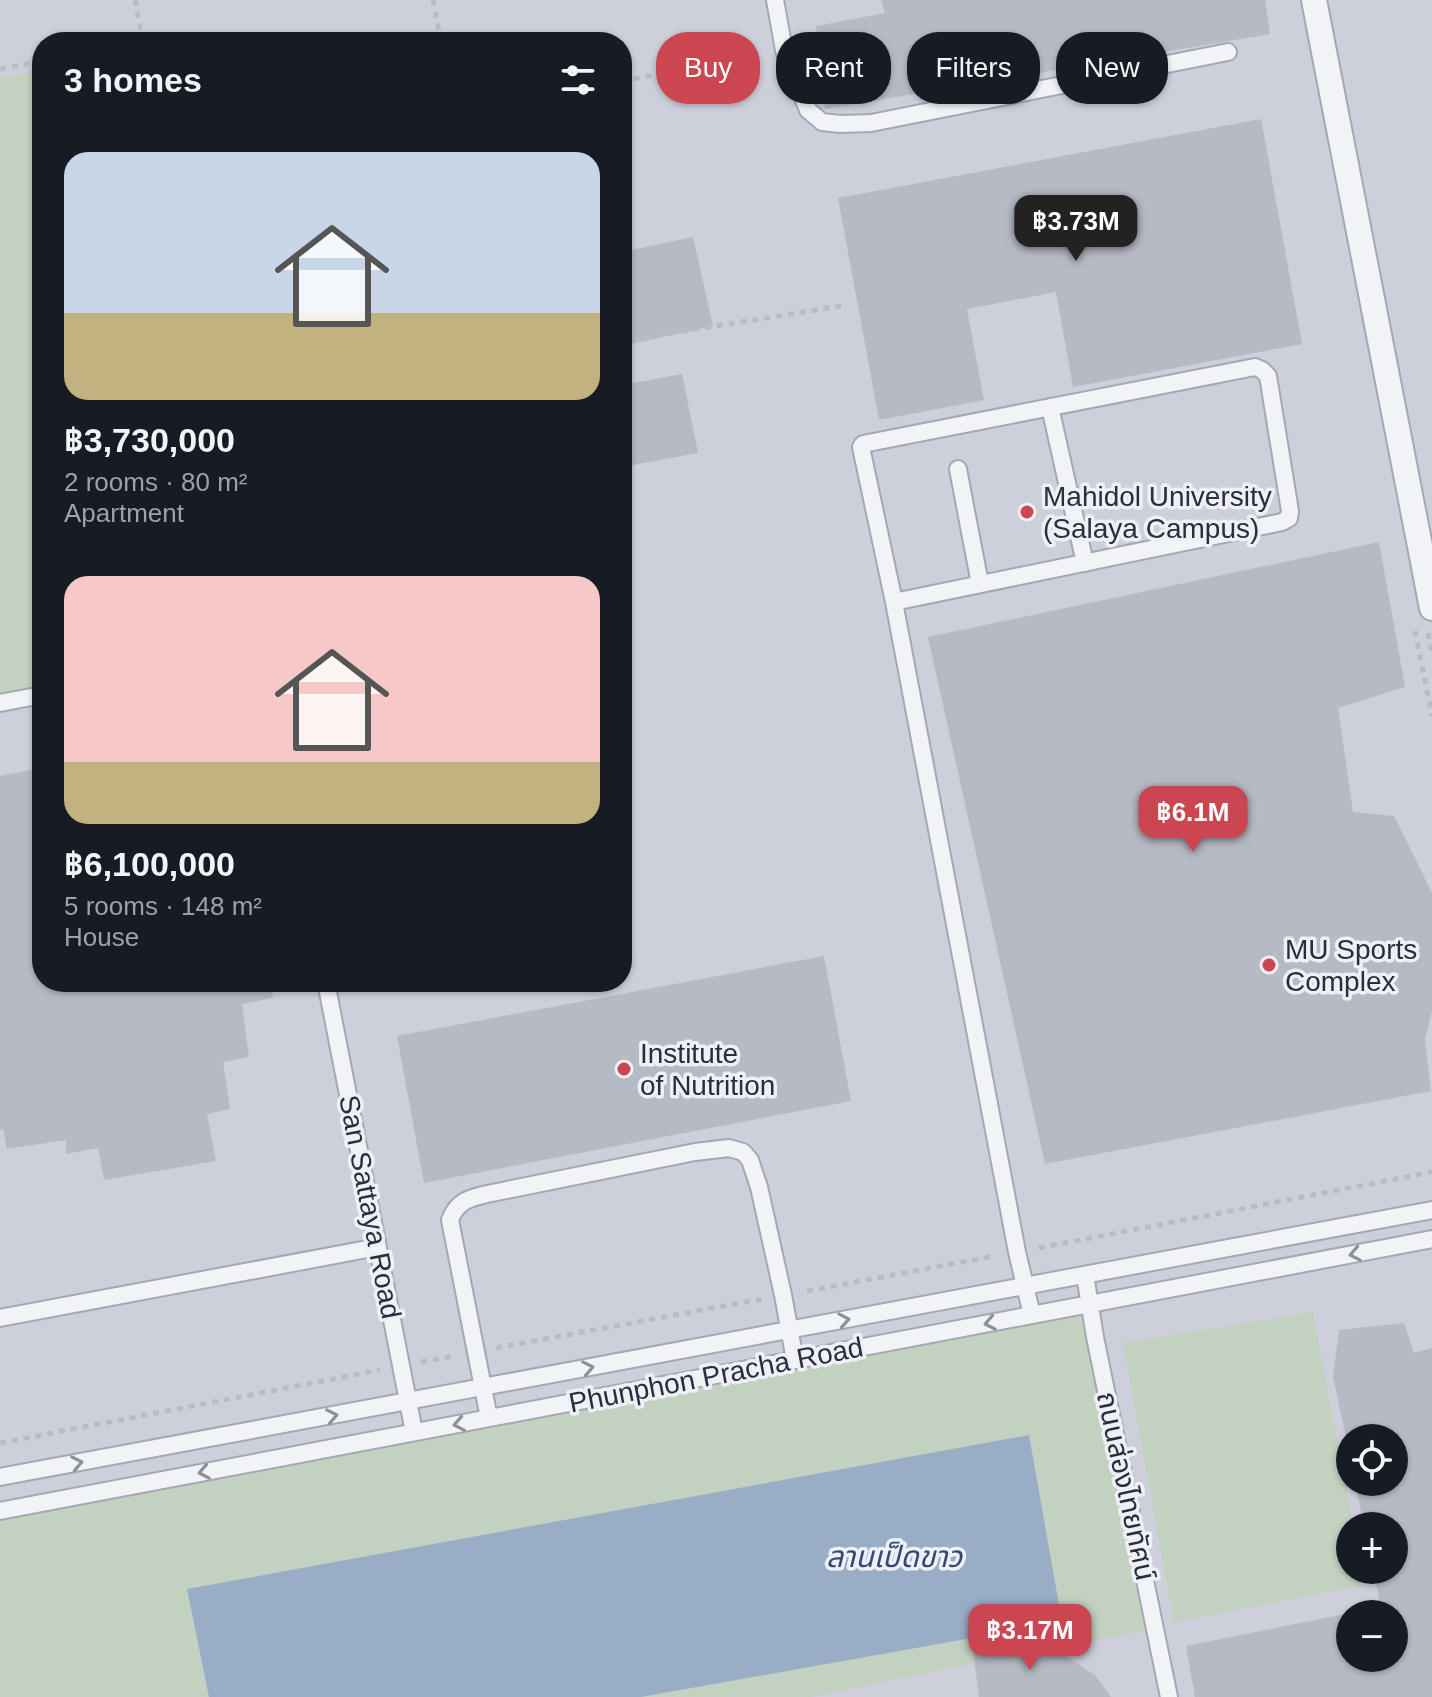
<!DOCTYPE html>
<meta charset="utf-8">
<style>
:root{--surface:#171b24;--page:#242831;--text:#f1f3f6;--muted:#9ea1a6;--accent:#cb4650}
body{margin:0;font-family:Helvetica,"Noto Sans Thai",sans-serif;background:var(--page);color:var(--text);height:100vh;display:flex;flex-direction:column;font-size:30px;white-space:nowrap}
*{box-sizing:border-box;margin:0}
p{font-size:26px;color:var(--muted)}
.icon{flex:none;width:44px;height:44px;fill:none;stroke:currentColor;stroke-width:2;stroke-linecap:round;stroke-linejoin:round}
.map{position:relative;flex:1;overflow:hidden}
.sheet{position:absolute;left:32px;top:32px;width:600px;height:960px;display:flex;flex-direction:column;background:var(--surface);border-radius:32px;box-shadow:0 2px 6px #0004}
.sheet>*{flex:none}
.banner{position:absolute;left:656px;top:32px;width:656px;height:72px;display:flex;gap:16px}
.tools{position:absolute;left:1336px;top:1424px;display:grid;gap:16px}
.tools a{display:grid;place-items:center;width:72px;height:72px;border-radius:50%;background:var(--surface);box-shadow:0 2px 6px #0004;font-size:40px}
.price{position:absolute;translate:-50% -68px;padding:0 18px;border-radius:16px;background:var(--accent);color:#fff;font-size:26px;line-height:52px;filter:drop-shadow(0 2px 4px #0008)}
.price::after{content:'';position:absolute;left:50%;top:48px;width:24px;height:18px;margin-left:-12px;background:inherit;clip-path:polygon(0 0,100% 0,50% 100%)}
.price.current{background:#222;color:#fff}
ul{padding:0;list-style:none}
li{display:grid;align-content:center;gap:16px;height:424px;padding:0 32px}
li span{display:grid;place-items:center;height:248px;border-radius:24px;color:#555}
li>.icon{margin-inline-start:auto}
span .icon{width:144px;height:144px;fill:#fffc;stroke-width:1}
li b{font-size:34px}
h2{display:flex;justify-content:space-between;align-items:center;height:96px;padding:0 32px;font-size:34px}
.pill{padding:0 28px;border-radius:32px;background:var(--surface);box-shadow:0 2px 6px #0004;font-size:28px;line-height:72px}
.pill.current{background:var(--accent);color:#fff}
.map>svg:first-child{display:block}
</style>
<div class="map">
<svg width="1432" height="1697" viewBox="0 0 1432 1697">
<rect width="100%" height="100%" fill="#dfe1e8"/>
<path fill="#cdd0da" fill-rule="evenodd" d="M0,0H1432V1697H0ZM42,42H622V982H42ZM1350,1438H1394V1482H1350ZM1350,1526H1394V1570H1350ZM1350,1614H1394V1658H1350Z"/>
<path fill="#c3d1c0" d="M42,70V695L0,703V79Z
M1089,1304L1156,1629L1048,1648L810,1697H0V1511Z
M1313,1312L1353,1526H1350V1570H1361L1364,1585L1174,1622L1123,1343Z"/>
<path fill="#9aadc7" d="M1029,1435L1062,1622L641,1697H209L187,1589Z"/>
<path fill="#b6bac4" d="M881,0H1265L1270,34L825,109L816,26L885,13Z
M1261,119L1302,344L1073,387L1056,292L967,309L984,400L879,420L838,198Z
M693,237L713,326L622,346V252Z
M622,366L628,384L682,374L698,453L622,467Z
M1379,542L1405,687L1338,708L1353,812L1394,816L1432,893V1011L1425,1040L1431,1091L1045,1164L928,637Z
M42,768V982H270L273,998L242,1004L249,1057L223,1062L230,1109L207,1114L216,1161L104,1180L98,1148L66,1154V1140L7,1149L3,1129L0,1130V776Z
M824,956L851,1101L424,1183L397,1036Z
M1404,1323L1414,1353L1432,1348V1697H1195L1186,1646L1350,1613V1658H1394V1614L1352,1613L1381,1607L1373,1570H1394V1526H1364L1355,1482H1394V1438H1350L1349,1453L1333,1376L1339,1330Z
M1001,1637L1030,1640L1067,1657L1095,1675L1111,1697H979L972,1642Z"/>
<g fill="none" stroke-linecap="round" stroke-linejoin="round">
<g stroke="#a4a8b2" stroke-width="20">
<path id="service" d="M775,0L784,50L808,110L822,122L840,124L871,123L1228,52
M1050,407L1085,563
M958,469L980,584
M894,602L1282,522L1289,518L1290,511L1268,376L1262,370L1255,367L863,444L861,447L894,602L1017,1252L1032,1315
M0,703L42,695
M326,982L414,1432
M1085,1275L1095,1337L1169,1697
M0,1318L378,1247
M489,1418L450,1220C457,1201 470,1198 487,1194L695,1152L729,1148L743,1152L750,1160L759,1187L783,1295L795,1360
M0,1477L1432,1210
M0,1511L1432,1239"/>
</g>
<g stroke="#a4a8b2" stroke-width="28">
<path id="pedestrian" d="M1314,0L1432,608"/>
</g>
<path stroke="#b9bcc2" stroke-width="5" stroke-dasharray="6 6" stroke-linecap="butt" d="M135,0L143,42
M433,0L441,42
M0,69L42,61
M622,81L763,54
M622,341L847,305
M1415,631L1432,716
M1428,633L1432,651
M1039,1248L1432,1172
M807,1291L994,1256
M496,1348L762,1299
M421,1362L455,1356
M0,1443L380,1370"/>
<use href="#service" stroke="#f1f3f6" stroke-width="16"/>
<use href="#pedestrian" stroke="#f1f3f6" stroke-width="24"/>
</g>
<defs><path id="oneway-chevron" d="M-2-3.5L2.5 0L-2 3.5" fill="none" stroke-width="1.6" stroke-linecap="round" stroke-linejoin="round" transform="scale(2)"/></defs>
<g stroke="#8c909a">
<use href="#oneway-chevron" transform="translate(1355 1254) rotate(169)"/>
<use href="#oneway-chevron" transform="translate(844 1320) rotate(-10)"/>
<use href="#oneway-chevron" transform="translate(990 1323) rotate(169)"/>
<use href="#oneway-chevron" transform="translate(588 1368) rotate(-11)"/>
<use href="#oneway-chevron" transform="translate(332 1416) rotate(-11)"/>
<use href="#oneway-chevron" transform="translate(459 1424) rotate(169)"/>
<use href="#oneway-chevron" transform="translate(77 1463) rotate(-11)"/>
<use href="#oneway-chevron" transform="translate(204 1472) rotate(169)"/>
</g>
<g fill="#cb4650" stroke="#eef0f5" stroke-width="3">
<circle cx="1027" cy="512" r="8"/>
<circle cx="1269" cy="965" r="8"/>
<circle cx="624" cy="1069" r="8"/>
</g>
<g text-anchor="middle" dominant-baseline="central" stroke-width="7" stroke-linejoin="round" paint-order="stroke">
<g font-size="28" fill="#282e3e" stroke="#eef0f5" text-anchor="start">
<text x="1043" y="496">Mahidol University<tspan x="1043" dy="32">(Salaya Campus)</tspan></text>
<text x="1285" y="949">MU Sports<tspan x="1285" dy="32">Complex</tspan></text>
<text x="640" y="1053">Institute<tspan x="640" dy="32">of Nutrition</tspan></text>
</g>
<g font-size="28" fill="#282e3e" stroke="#eef0f5">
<text transform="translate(370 1207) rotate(79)">San Sattaya Road</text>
<text transform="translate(716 1375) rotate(-11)">Phunphon Pracha Road</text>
<text transform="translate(1126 1486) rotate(78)">ถนนส่องไทยทัศน์</text>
</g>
<g font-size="30" font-style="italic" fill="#334a71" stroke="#eef0f5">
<text x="894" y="1556">ลานเป็ดขาว</text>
</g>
</g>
</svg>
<div class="tools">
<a><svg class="icon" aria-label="locate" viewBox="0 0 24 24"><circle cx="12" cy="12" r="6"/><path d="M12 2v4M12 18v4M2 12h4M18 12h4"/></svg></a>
<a>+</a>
<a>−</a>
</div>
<b class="price current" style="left:1076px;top:263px">฿3.73M</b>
<b class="price" style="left:1193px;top:854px">฿6.1M</b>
<b class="price" style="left:1030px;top:1672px">฿3.17M</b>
<div class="banner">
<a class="pill current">Buy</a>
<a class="pill">Rent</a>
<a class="pill">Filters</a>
<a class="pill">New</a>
</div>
<section class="sheet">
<h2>3 homes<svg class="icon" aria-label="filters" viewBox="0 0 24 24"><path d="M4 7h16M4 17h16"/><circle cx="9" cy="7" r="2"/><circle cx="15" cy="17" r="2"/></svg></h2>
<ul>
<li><span style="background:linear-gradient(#c9d6e8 65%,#c2b280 0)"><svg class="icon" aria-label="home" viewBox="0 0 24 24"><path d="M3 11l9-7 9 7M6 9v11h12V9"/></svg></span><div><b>฿3,730,000</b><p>2 rooms · 80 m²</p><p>Apartment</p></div></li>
<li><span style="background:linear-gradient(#f6c9c9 75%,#c2b280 0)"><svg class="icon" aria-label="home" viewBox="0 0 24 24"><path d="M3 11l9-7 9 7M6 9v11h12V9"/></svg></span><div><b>฿6,100,000</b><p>5 rooms · 148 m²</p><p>House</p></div></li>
</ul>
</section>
</div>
